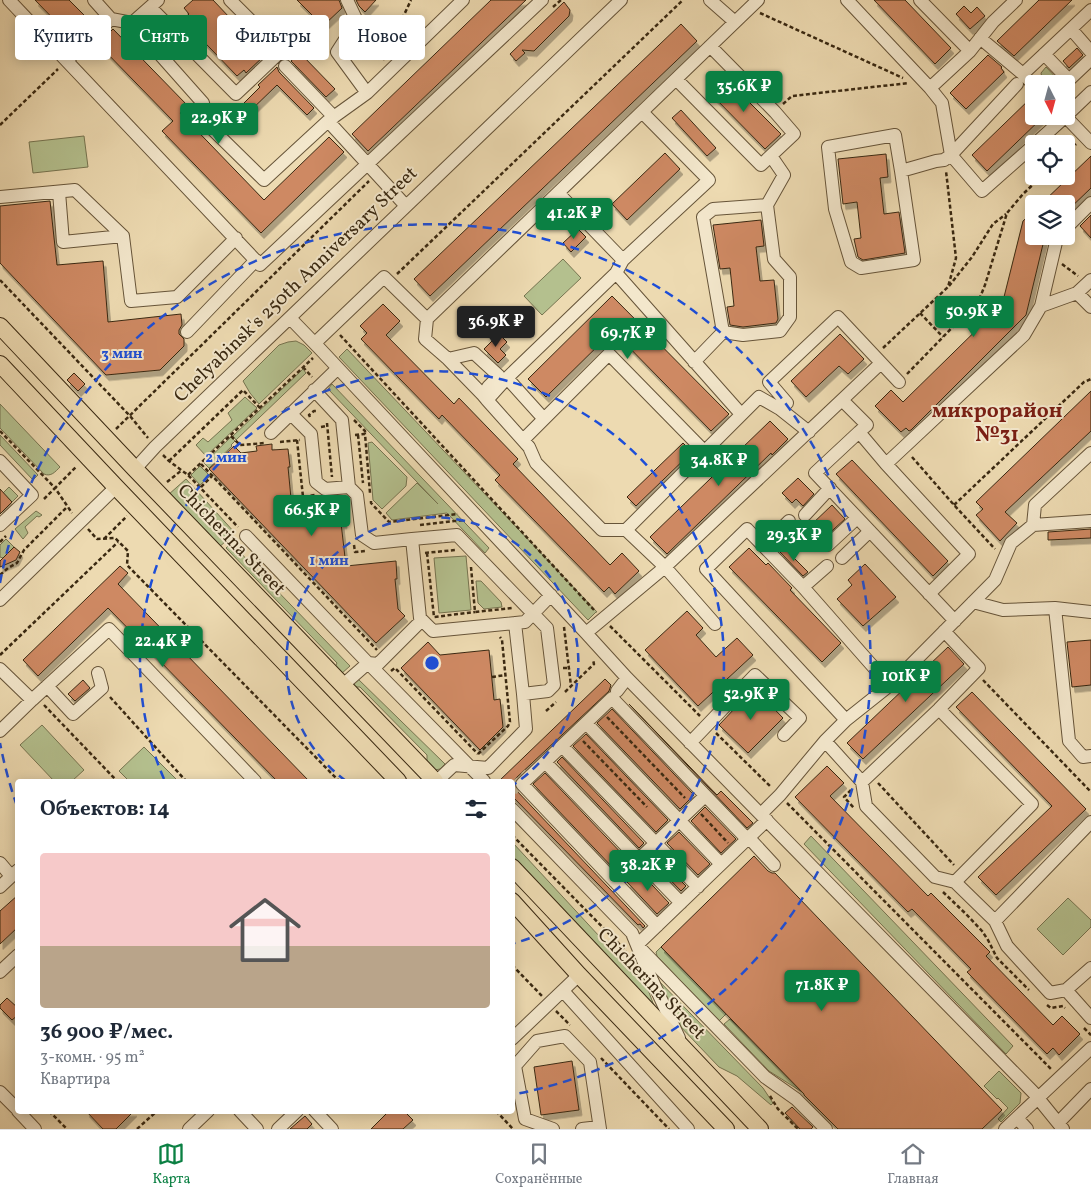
<!DOCTYPE html>
<html lang="ru">
<meta charset="utf-8">
<style>
:root{--surface:#fff;--page:#f6f6f7;--text:#1f2937;--muted:#747a83;--line:#e0e1e3;--accent:#0b8043}
body{margin:0;font-family:Vollkorn,serif;background:var(--page);color:var(--text);height:100vh;display:flex;flex-direction:column;font-size:19px;white-space:nowrap}
*{box-sizing:border-box;margin:0}
p{font-size:16px;color:var(--muted)}
.icon{flex:none;width:28px;height:28px;fill:none;stroke:currentColor;stroke-width:2;stroke-linecap:round;stroke-linejoin:round}
.map{position:relative;flex:1;overflow:hidden}
.sheet{position:absolute;left:15px;top:779px;width:500px;height:335px;display:flex;flex-direction:column;background:var(--surface);border-radius:5px;box-shadow:0 2px 12px #0003}
.sheet>*{flex:none}
.hud{position:absolute;left:15px;top:15px;width:500px;height:45px;display:flex;gap:10px}
.needle{width:32px;rotate:174deg}
.tools{position:absolute;left:1025px;top:75px;display:grid;gap:10px}
.tools a{display:grid;place-items:center;width:50px;height:50px;border-radius:5px;background:var(--surface);box-shadow:0 2px 12px #0003;font-size:25px}
.price{position:absolute;translate:-50% -42px;padding:0 11px;border-radius:5px;background:var(--accent);color:#fff;font-size:16px;line-height:32px;filter:drop-shadow(0 1px 2px #0008)}
.price::after{content:'';position:absolute;left:50%;top:30px;width:15px;height:11px;margin-left:-8px;background:inherit;clip-path:polygon(0 0,100% 0,50% 100%)}
.price.current{background:#222;color:#fff}
ul{padding:0;list-style:none}
li{display:grid;align-content:center;gap:10px;height:265px;padding:0 25px}
li+li{border-top:1px solid var(--line)}
li span{display:grid;place-items:center;height:155px;border-radius:5px;color:#555}
li>.icon{margin-inline-start:auto}
span .icon{width:90px;height:90px;fill:#fffc;stroke-width:1}
li b{font-size:21px}
h2{display:flex;justify-content:space-between;align-items:center;height:60px;padding:0 25px;font-size:21px}
.tag{padding:0 18px;border-radius:5px;background:var(--surface);box-shadow:0 2px 12px #0003;font-size:18px;line-height:45px}
.tag.current{background:var(--accent);color:#fff}
.tabs{display:flex;justify-content:space-around;align-items:center;height:70px;border-top:1px solid var(--line);background:var(--surface);font-size:14px;color:var(--muted)}
.tabs a{display:grid;justify-items:center;gap:2px}
.tabs .current{color:var(--accent)}
.map>svg:first-child{display:block}
</style>
<div class="map">
<svg width="1091" height="1129" viewBox="0 0 1091 1129">
<defs>
<filter id="shadow"><feDropShadow dx="3" dy="5.5" stdDeviation="0" flood-color="#0004"/></filter>
</defs>
<rect width="100%" height="100%" fill="#eddab1"/>
<filter id="stains"><feTurbulence type="fractalNoise" baseFrequency=".004" numOctaves="4"/><feColorMatrix values="0 0 0 0 .2 0 0 0 0 .09 0 0 0 0 .02 0 0 0 .5 -.17"/></filter>
<radialGradient id="worn" r=".72"><stop offset=".6" stop-color="#630" stop-opacity="0"/><stop offset="1" stop-color="#630" stop-opacity=".3"/></radialGradient>
<path fill="#b4c08e" stroke="#767450" d="M1046,67L1062,84H1045L1042,78L1041,73Z
M84,136L88,167L33,173L29,142Z
M563,259L581,278L542,315L524,296Z
M296,341L304,345L312,353L259,404L250,393L243,381L279,345L288,342Z
M347,349L597,612H596L588,620L339,357Z
M303,369L306,373L236,440L233,436Z
M332,384L489,548L485,553L447,513L392,520L386,513L417,483L438,504L328,389Z
M245,397L257,408L206,456L196,445L203,438L208,442L232,420L228,413Z
M0,404L60,467C55,472 51,477 44,474L0,428Z
M0,435L38,475L33,480L0,445Z
M231,437L235,441L231,445L232,446L209,468L204,463Z
M372,442L407,477L406,486L382,509L373,500L368,443Z
M200,466L210,476L200,485L191,475Z
M186,479L235,533L217,549L168,495Z
M9,487L18,496L12,502L3,493Z
M36,511L42,515L39,517L37,516L25,527L28,533L23,539L15,529Z
M6,539L14,547L3,558L0,557V545Z
M231,543L350,666L341,674L335,667L337,663L226,548Z
M466,556L471,610L439,613L434,558Z
M476,581H481L501,602L502,607L484,609L478,603Z
M356,677L445,764L440,769L435,770L427,763V755L360,687H354L352,682Z
M42,725L84,770L72,781H54L20,745Z
M144,747L178,781H129L119,771Z
M811,836L1013,1046L1006,1054L804,844Z
M513,843L612,950L627,963L641,971L656,1011L513,858Z
M1068,898L1091,920V927L1063,955L1037,929Z
M661,947L726,1014L719,1021L657,956L656,952Z
M655,977L763,1088L773,1103L771,1105L737,1076L719,1067L676,1022Z
M730,1019L802,1092L769,1071L724,1024Z
M999,1071L1021,1093L1020,1103L1001,1122L998,1119L1008,1108L998,1098L997,1099L984,1086Z"/>
<path fill="#ce8963" stroke="#392811" filter="url(#shadow)" d="M35,0H69L89,20L71,37Z
M193,0H213L265,55L246,73L244,70L237,76L183,20L189,14L184,8Z
M297,0H339L342,8L323,26Z
M356,0H376L365,12L359,6Z
M491,0H526L368,151L352,134Z
M874,0H905L951,48L935,64Z
M1039,0H1072L1014,56L997,41Z
M564,2L570,10L569,16L534,51L522,50L525,53L516,61L510,54Z
M964,6L971,13L977,7L985,16L970,29L956,14Z
M681,24L697,41L430,296L414,279Z
M113,29L188,106L180,113L264,200L329,137L344,152L261,233L162,131L173,121L98,44Z
M1077,48L1083,55L1069,68L1063,61Z
M300,53L335,89L326,97L291,61Z
M988,55L1002,67L1001,68L1004,72L966,109L950,93Z
M277,67L279,72L314,108L307,115L277,85L246,115L239,108L260,87L258,85Z
M723,76L781,134L765,149L708,91Z
M1034,95V116H1044L987,171L972,155Z
M681,110L716,148L707,156L672,118Z
M665,153L680,169L627,220L612,204Z
M886,154L888,177L880,178L884,214L899,212L905,253L863,260L858,257L854,239L861,238L857,202L843,204L838,159Z
M1091,156V188L1066,212V204H1041Z
M50,201L57,265L103,261L108,322L181,314L182,325L179,330V334L184,339V346L160,370L106,375L0,263V206Z
M1034,211V236H1045L1026,315L911,430L909,431L906,428L901,432L875,406L891,390L903,402L1002,305L1023,221Z
M1091,215V238L1080,226Z
M761,220L764,246L756,247L760,281L774,280L778,319L776,323L743,327L730,325L727,307L734,306L730,268L720,269L713,225Z
M578,229L586,237L571,252L563,243Z
M612,296L729,414L711,431L613,331L546,397L528,379Z
M383,304L400,321L386,335L454,404L459,398L518,459L513,464L610,565L622,553L639,571L615,594L609,587L604,592L495,480L500,475L442,415L439,419L361,339L367,333L360,326Z
M499,334L507,342L500,349L506,355L498,363L484,349Z
M840,334L864,359L848,374L839,366L806,397L791,381Z
M74,373L85,384L78,391L67,380Z
M1091,391V431L1005,512L1017,523L1000,541L976,515L983,509L976,502Z
M770,421L788,439L772,455L771,453L667,554L650,537Z
M683,443L692,452L636,506L627,497Z
M272,444V450L288,449L290,467H288L292,509L310,507V502L326,501V506L342,505L344,523H341L346,566L396,561L397,579H395L398,609L405,616L376,643L209,469L234,446L241,453L257,451L256,446Z
M852,460L948,561L933,576L836,474Z
M798,478L814,494L803,506L796,499L792,503L782,493Z
M0,489L12,502L0,514Z
M832,505L845,519L824,538L811,525Z
M1091,529V538L1048,540V532Z
M14,547L20,552L16,560L0,567V561Z
M749,548L766,565L768,563L792,588L790,590L841,643L822,662L729,567Z
M784,548L808,572L803,576L780,552Z
M865,564L896,597L863,626L837,599L852,585L848,580Z
M120,566L128,573L118,584L309,781H277L108,608L38,676L23,660Z
M687,611L703,628L696,635L716,657L737,638L753,655L698,706L645,650Z
M1091,640V685L1072,687L1067,642Z
M428,642L440,655L489,650L494,700L500,699L503,727L480,750L401,668Z
M948,647L964,664L863,759L847,743Z
M605,679L611,685L609,691L516,778L514,781V785L516,790L645,926L643,928L640,924L638,925L512,796V781H499Z
M83,680L90,688L75,701L68,694Z
M754,688L783,718L748,753L719,725Z
M972,692L1086,809L996,895L978,877L1052,806L956,707Z
M629,704L717,795L721,791L753,823L747,828Z
M612,709L694,795L680,809L597,723Z
M586,734L668,820L656,832L573,746Z
M562,757L644,843L639,848L557,762Z
M827,766L844,783L830,796L928,896L931,893L990,952L986,956L1053,1025L1062,1016L1080,1034L1059,1055L1053,1048L1047,1054L967,972L971,969L912,909L908,912L795,797Z
M545,773L627,859L615,870L533,784Z
M705,807L736,839L721,853L691,821Z
M679,832L710,864L698,875L667,843Z
M655,855L686,886L681,891L650,859Z
M754,856L768,871L772,873H775L1002,1110L982,1129H838L804,1095V1094L661,947Z
M639,871L669,903L657,914L627,882Z
M18,895V927L0,944V911Z
M7,998L18,1008V1015L12,1020L0,1008V1005Z
M572,1061L579,1110L541,1115L534,1067Z
M792,1107L813,1127L811,1129H800L785,1113Z
M86,1111H134L116,1129H103Z
M389,1111H404L413,1120L403,1129H371Z
M305,1116L312,1124L307,1129H290Z"/>
<g fill="none" stroke-linecap="round" stroke-linejoin="round">
<path stroke="#c9b691" stroke-width="12" stroke-dasharray="12 6" stroke-linecap="butt" d="M512,790L529,774"/>
<g stroke="#665439" stroke-width="14">
<path id="minor" d="M9,0L260,265L542,0
M94,0L111,19L132,23L203,103L208,125L264,180L328,121L367,93L463,0
M347,0L357,21L337,52L367,93
M710,0L735,22
M847,0L930,88L942,103L951,155L982,191L1034,145
M920,0L970,51
M150,7L236,94L276,56L273,43L230,0
M132,23L158,0
M1071,29L1091,52
M980,38L1023,74L1034,85
M1044,54L1069,80L1091,59
M67,60L111,19
M285,66L334,117
M1023,74L1091,10
M676,79L761,165L794,134L775,112L710,46
M930,88L970,51L993,22L1016,0
M1065,116L1091,143
M1066,116L1091,92
M328,121L406,206
M1035,144L1066,116
M901,171L914,260L861,268L851,262L835,209L828,147L895,135L901,171L936,161L944,160L951,155L1017,84
M59,192L63,242L123,236
M0,197L75,190L123,236L131,301L177,297L236,238
M767,205L784,175L771,156
M1066,228L1091,203
M623,260L709,180L642,112
M616,273L741,414
M1077,293L1091,307
M1041,306L1077,293L1091,280
M290,318L321,350L586,633L627,678L1033,1092L1063,1129
M187,332L256,260
M315,343L384,277L427,319
M448,359L474,353L499,376L488,387
M694,362L723,332L703,217L713,209L767,205L774,259L790,277V317L780,331L743,335L723,332
M507,378L544,419
M314,390L342,420L349,487
M487,400L507,378L616,273L623,260L558,193
M842,400L867,425L859,432L886,464L969,554L929,594
M780,409L787,403L769,382L838,317L899,382
M290,413L311,434L316,482L325,489L349,487L357,495L362,535L374,543L412,539L420,618L433,631L525,622L551,595
M859,432L815,473L955,621
M271,433L338,368
M523,440L609,354L704,451
M0,461L32,495L0,525
M886,464L1024,335L1041,306L1057,238L1058,236
M135,469L155,447L621,0
M805,515L830,488
M1033,525L1091,521
M626,530L759,397L780,409L809,432
M246,536L368,663L484,781
M412,539L457,535L547,628L554,685L548,691L523,694L515,623
M828,545L857,518
M764,546L789,521
M842,558L870,531
M803,587L827,566
M0,600L116,487
M973,602L1003,610L1055,608L1069,741L1083,757L1091,756
M1055,608L1091,612
M715,624L665,567L626,530H602L536,463L529,447L487,400L482,394L448,359L425,339L427,319L758,0
M586,633L665,567L881,363
M0,669L32,700
M343,685L368,663L378,664L417,625
M47,686L73,714L102,688L98,673
M617,691L627,678
M939,709L1032,804L955,882
M846,720L706,569L747,529L803,587L876,670L895,681
M586,723L721,864
M0,731L32,700L109,629L255,781
M825,741L862,782L866,806L935,877L955,882L995,921L1007,946L1050,993L1066,990L1091,968
M690,743L755,675L800,718L784,735
M562,746L698,887
M545,762L681,903
M437,781L454,765L488,768L526,729L523,694
M862,782L939,709L979,668L944,631
M512,809L632,933L645,965L679,1038
M761,814L780,795L825,741L846,720L895,681L995,580L1011,543L1033,525L1035,505L1091,453
M767,820L637,945L765,1077L796,1099L826,1129
M749,838L774,865
M0,863L11,876
M615,882L705,796
M0,887L18,870
M995,921L1091,822
M657,926L522,784L612,698L747,839
M0,972L18,955
M1066,990L1091,1018
M563,991L688,1129
M512,1039L579,975
M0,1092L18,1110
M18,1111L35,1129
M240,1111L257,1129
M315,1111L332,1129
M1017,1118L1027,1129
M1058,1123L1091,1089
M189,1129L208,1111
M278,1129L297,1111
M553,1129L525,1119L515,1066L537,1041L565,1036L590,1062L600,1129
M582,1129L599,1127
M1005,1129L1091,1048"/>
</g>
<g stroke="#392811" stroke-width="18">
<path id="major" d="M0,326L135,469L435,781
M0,364L116,487L398,781
M512,867L760,1129
M512,901L579,975L726,1129"/>
</g>
<path stroke="#392811" stroke-width="2.5" stroke-dasharray="4 2.5" stroke-linecap="butt" d="M553,7L561,0
M760,13L903,78
M383,60L411,0
M783,104L792,96L909,83
M0,125L58,69
M1066,154L1076,144
M1062,264L1078,276
M397,274L683,0
M0,280L130,416L148,438
M949,286L972,257L993,224L1006,214
M920,313L943,337
M340,335L594,610
M883,348L948,287L956,258L946,171
M303,367L312,377
M907,374L979,300L985,285L1007,213L1023,194L1042,176
M310,417L309,415L314,411H318
M354,420L365,431V434
M327,423L332,477
M321,427L327,426
M116,429L369,181
M0,431L55,488L77,466
M355,435L365,434L370,493
M358,435L363,483
M231,436L240,445L265,443
M297,440L303,497L315,495
M280,442L300,440
M163,455L169,461L188,475L238,527
M912,457L954,505L995,549
M169,461L243,390L260,408
M201,464L377,650
M188,475L313,358
M167,482L182,470
M201,487L212,476
M44,499L55,488L72,513
M371,501V503L389,522L458,514
M954,505L1084,382L1091,379
M420,525L464,520
M88,529L97,539L115,538L128,551L127,565L339,781
M104,539L127,516
M0,542L6,536
M354,545L355,552L365,551
M425,553L455,550
M427,553L434,617L475,612
M471,567L475,612L512,608
M0,575L8,568L17,563L24,550L67,507
M610,626L700,716
M564,627L571,686
M0,655L118,542
M563,668H569
M391,671L395,668L478,754
M492,677L505,675
M983,680L1091,792
M565,692L594,664L593,660
M110,697L186,781
M44,705L117,781
M546,711L556,702
M607,717L685,798
M716,733L771,787
M583,741L647,807
M478,754L508,726L510,722L502,640L500,637
M878,783L954,865
M851,790L844,797L854,808
M787,803L1051,1069
M701,814L728,843
M512,835L626,951
M943,892L966,914L982,931L988,940L997,958L1029,990
M512,965L542,996
M1047,1005L1051,1008L1063,1006L1065,1008
M556,1011L570,1025
M1084,1028L1091,1035L1089,1037
M601,1058L669,1129
M770,1096L778,1109L798,1129
M49,1111L67,1129
M496,1111L513,1129
M137,1129L157,1111"/>
<use href="#minor" stroke="#f3e7cc" stroke-width="12"/>
<use href="#major" stroke="#eddab1" stroke-width="16"/>
</g>
<g fill="none" stroke="#1d4ed8" stroke-width="2.5" stroke-dasharray="9 6">
<path d="M346 781A146 146 0 1 1 513 785"/>
<path d="M164 779A292 292 0 1 1 515 943"/>
<path d="M17 806A439 439 0 0 1 0 743M0 583A439 439 0 1 1 516 1094"/>
</g>
<g text-anchor="middle" dominant-baseline="central" stroke-width="4" stroke-linejoin="round" paint-order="stroke">
<g font-size="19" fill="#392811" stroke="#f3e7cc">
<text transform="translate(296 285) rotate(-44)">Chelyabinsk's 250th Anniversary Street</text>
<text transform="translate(231 540) rotate(46)">Chicherina Street</text>
<text transform="translate(651 984) rotate(46)">Chicherina Street</text>
</g>
<g font-size="21" font-weight="bold" fill="#7a1f14" stroke="#f3e7cc">
<text x="997" y="411">микрорайон<tspan x="997" dy="24">№31</tspan></text>
</g>
</g>
<circle cx="432" cy="663" r="8" fill="#1d4ed8" stroke="#f3e7cc" stroke-width="2.5"/>
<g font-size="15" text-anchor="middle" font-weight="bold" fill="#1d4ed8" stroke="#f3e7cc" stroke-width="4" stroke-linejoin="round" paint-order="stroke">
<text x="122" y="358">3 мин</text>
<text x="226" y="462">2 мин</text>
<text x="329" y="565">1 мин</text>
</g>
<rect width="100%" height="100%" filter="url(#stains)"/>
<rect width="100%" height="100%" fill="url(#worn)"/>
</svg>
<div class="tools">
<a><svg class="needle" viewBox="-14 -14 28 28"><path d="M0-13l5 13h-10z" fill="#e53935"/><path d="M0 13l5-13h-10z" fill="#747a83"/></svg></a>
<a><svg class="icon" aria-label="locate" viewBox="0 0 24 24"><circle cx="12" cy="12" r="6"/><path d="M12 2v4M12 18v4M2 12h4M18 12h4"/></svg></a>
<a><svg class="icon" aria-label="layers" viewBox="0 0 24 24"><path d="M12 4l9 5-9 5-9-5zM3 14l9 5 9-5"/></svg></a>
</div>
<b class="price" style="left:744px;top:113px">35.6K ₽</b>
<b class="price" style="left:219px;top:145px">22.9K ₽</b>
<b class="price" style="left:574px;top:240px">41.2K ₽</b>
<b class="price" style="left:974px;top:338px">50.9K ₽</b>
<b class="price current" style="left:496px;top:348px">36.9K ₽</b>
<b class="price" style="left:628px;top:360px">69.7K ₽</b>
<b class="price" style="left:719px;top:487px">34.8K ₽</b>
<b class="price" style="left:312px;top:537px">66.5K ₽</b>
<b class="price" style="left:794px;top:562px">29.3K ₽</b>
<b class="price" style="left:163px;top:668px">22.4K ₽</b>
<b class="price" style="left:906px;top:703px">101K ₽</b>
<b class="price" style="left:751px;top:721px">52.9K ₽</b>
<b class="price" style="left:648px;top:892px">38.2K ₽</b>
<b class="price" style="left:822px;top:1012px">71.8K ₽</b>
<div class="hud">
<a class="tag">Купить</a>
<a class="tag current">Снять</a>
<a class="tag">Фильтры</a>
<a class="tag">Новое</a>
</div>
<section class="sheet">
<h2>Объектов: 14<svg class="icon" aria-label="filters" viewBox="0 0 24 24"><path d="M4 7h16M4 17h16"/><circle cx="9" cy="7" r="2"/><circle cx="15" cy="17" r="2"/></svg></h2>
<ul>
<li><span style="background:linear-gradient(#f6c9c9 60%,#b9a48a 0)"><svg class="icon" aria-label="home" viewBox="0 0 24 24"><path d="M3 11l9-7 9 7M6 9v11h12V9"/></svg></span><div><b>36 900 ₽/мес.</b><p>3-комн. · 95 m²</p><p>Квартира</p></div></li>
</ul>
</section>
</div>
<nav class="tabs">
<a class="current"><svg class="icon" aria-label="map" viewBox="0 0 24 24"><path d="M3 6l6-2 6 2 6-2v14l-6 2-6-2-6 2zM9 4v14M15 6v14"/></svg>Карта</a>
<a><svg class="icon" aria-label="saved" viewBox="0 0 24 24"><path d="M7 4h10v16l-5-4-5 4z"/></svg>Сохранённые</a>
<a><svg class="icon" aria-label="home" viewBox="0 0 24 24"><path d="M3 11l9-7 9 7M6 9v11h12V9"/></svg>Главная</a>
</nav>
